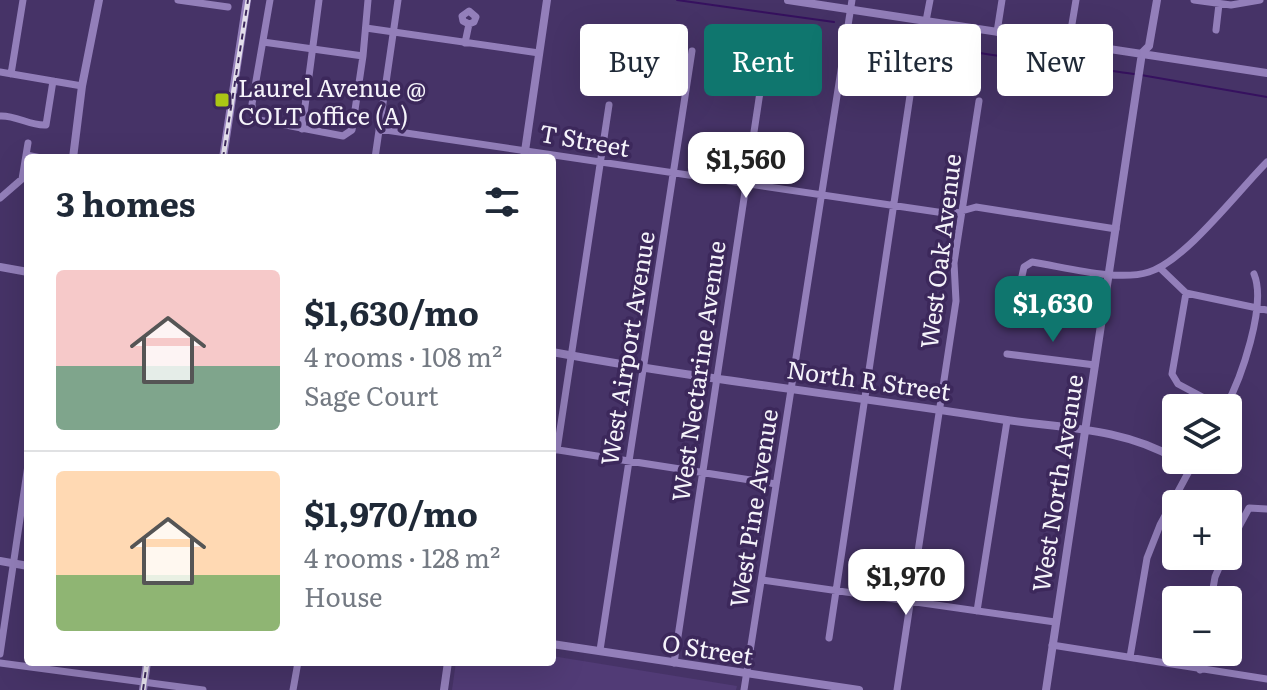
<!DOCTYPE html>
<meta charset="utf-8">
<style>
:root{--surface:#fff;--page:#f2f2f3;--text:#1f2937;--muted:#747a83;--line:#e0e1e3;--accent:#0f766e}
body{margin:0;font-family:Literata,serif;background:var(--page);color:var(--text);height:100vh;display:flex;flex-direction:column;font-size:30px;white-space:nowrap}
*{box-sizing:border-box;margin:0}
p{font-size:26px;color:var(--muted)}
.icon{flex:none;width:44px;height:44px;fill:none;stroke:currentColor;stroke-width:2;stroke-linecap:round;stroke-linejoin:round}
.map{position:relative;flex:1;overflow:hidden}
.drawer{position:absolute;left:24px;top:154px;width:532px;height:512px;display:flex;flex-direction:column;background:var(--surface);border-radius:8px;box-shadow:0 8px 32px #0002}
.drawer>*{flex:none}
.guide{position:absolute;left:580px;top:24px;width:566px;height:72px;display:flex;gap:16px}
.controls{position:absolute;left:1162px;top:394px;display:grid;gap:16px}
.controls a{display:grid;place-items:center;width:80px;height:80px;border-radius:8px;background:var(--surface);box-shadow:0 8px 32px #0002;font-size:40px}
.price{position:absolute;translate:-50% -68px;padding:0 18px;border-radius:16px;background:#fff;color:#222;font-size:26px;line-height:52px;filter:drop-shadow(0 2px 4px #0008)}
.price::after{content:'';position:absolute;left:50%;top:48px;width:24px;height:18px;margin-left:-12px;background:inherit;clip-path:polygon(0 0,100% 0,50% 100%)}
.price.selected{background:var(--accent);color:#fff}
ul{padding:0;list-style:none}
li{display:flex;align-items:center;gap:24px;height:200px;padding:0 32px}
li+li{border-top:2px solid var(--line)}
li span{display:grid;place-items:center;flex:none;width:224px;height:160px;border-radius:8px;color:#555}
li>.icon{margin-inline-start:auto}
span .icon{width:96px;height:96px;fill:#fffc;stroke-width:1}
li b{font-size:34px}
h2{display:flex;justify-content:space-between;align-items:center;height:96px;padding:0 32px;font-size:34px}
.chip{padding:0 28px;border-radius:8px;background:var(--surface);box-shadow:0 8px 32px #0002;font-size:28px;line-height:72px}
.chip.selected{background:var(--accent);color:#fff}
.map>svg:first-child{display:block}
</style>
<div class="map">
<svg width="1267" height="690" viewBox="0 0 1267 690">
<rect width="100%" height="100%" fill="#463367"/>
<path fill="#513b76" d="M552,656L737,686L736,690H452L456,662H552Z"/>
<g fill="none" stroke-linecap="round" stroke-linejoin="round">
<path stroke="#36115f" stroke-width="2" d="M677,0L834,22
M860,27C949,53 1042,61 1134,74
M1141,75L1267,97"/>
<path stroke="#937fba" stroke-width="7" d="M178,0L228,7
M270,0L252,104L254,119L343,136L352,130L363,56L368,0
M1194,0L1231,5L1260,0
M926,21L930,0
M366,28L539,53
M1216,30L1219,4
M997,32L1002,0
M263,42L363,56
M1069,42L1076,0
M465,43L469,24L474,22L476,17L469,11L462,16L463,21L469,24
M0,72L82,86
M11,74L23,0
M0,116C16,115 30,126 46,125L53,81
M302,129L319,0
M379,129L951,214L976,207L1116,229
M26,155L41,158
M375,158L398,0
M0,198L22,179L28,143
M1160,268L1186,293L1267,310
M1020,285L1024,267L1032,262C1065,267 1117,282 1149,272C1185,261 1238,191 1267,162
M1186,293L1172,374L1178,384L1223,408
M1007,354L1095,365
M1225,408C1241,379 1267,305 1254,274
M552,449L776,484
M557,450L609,105
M1228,547L1249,508L1267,509
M762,580L1055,622
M1211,600L1215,577L1224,556
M977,611L1007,421
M829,638L911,89
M1052,645L1267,679
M600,650L692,51
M0,654L28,465
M1130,657L1147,558L1160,525L1195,460
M0,663L203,690
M674,663L768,39
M1200,670L1203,652
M293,690L298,662
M744,690L852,0
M897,690L956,301L954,263L979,101"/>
<path stroke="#937fba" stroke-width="8" d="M788,0L1267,73
M73,158L82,86L99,0
M223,158L247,0
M524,158L547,0
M0,267L28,272
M552,352C698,379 846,395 993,418C1054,428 1121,426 1176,459
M1178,460L1190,467
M0,561L28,566
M552,644L859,690
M143,690L147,662
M444,690L448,662
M1046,690L1142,53L1149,46L1157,0"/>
<g stroke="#e3dfeb" stroke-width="5">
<path id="rail" d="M223,158L248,0
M143,690L147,662"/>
</g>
<use href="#rail" stroke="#3c285b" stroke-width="2" stroke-dasharray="6" stroke-linecap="butt"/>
</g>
<rect fill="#abc614" stroke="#3c285b" stroke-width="3" x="214" y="92" width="16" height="16" rx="4"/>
<g text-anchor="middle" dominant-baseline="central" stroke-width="7" stroke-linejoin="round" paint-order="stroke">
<g font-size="24" fill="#f5f3fa" stroke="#3c285b" text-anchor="start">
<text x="238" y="86">Laurel Avenue @<tspan x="238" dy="28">COLT office (A)</tspan></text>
</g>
<g font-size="24" fill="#f5f3fa" stroke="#3c285b">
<text transform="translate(585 139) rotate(10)">T Street</text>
<text transform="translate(939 251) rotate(-83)">West Oak Avenue</text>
<text transform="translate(626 348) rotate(-81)">West Airport Avenue</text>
<text transform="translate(697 371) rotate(-82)">West Nectarine Avenue</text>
<text transform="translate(869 379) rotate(8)">North R Street</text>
<text transform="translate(1056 483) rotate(-81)">West North Avenue</text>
<text transform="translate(752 508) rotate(-81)">West Pine Avenue</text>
<text transform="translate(708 648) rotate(9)">O Street</text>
</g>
</g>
</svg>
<div class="controls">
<a><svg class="icon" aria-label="layers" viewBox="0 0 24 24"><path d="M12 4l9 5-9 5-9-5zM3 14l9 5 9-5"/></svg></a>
<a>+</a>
<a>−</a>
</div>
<b class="price" style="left:746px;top:200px">$1,560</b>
<b class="price selected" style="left:1053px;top:344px">$1,630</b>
<b class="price" style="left:906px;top:617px">$1,970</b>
<div class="guide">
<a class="chip">Buy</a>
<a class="chip selected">Rent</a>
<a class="chip">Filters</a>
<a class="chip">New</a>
</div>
<section class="drawer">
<h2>3 homes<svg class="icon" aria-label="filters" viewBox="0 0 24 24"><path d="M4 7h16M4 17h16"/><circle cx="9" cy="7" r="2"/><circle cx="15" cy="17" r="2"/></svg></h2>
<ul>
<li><span style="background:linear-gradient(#f6c9c9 60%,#7fa58c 0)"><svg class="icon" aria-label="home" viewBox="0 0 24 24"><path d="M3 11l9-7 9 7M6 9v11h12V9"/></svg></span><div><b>$1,630/mo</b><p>4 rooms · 108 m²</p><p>Sage Court</p></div></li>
<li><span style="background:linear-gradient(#ffd9b3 65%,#8fb573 0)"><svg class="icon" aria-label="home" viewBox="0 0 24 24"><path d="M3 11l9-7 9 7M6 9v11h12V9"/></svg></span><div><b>$1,970/mo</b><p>4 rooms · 128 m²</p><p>House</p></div></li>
</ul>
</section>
</div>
